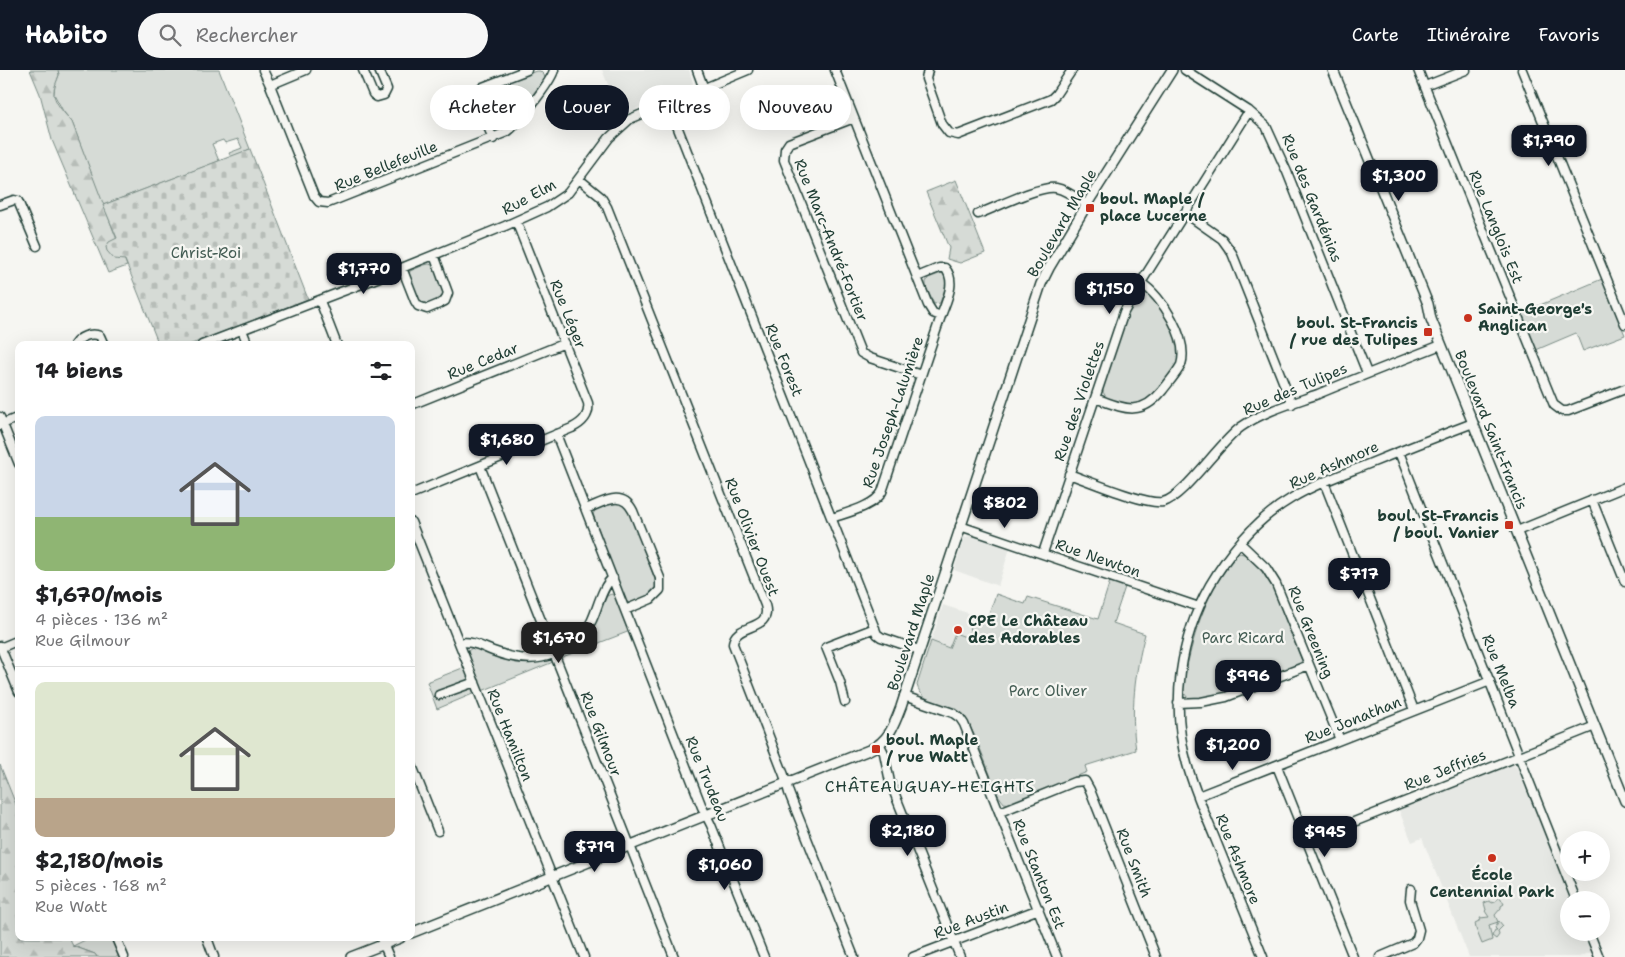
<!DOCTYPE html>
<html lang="fr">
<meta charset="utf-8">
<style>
:root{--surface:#fff;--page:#f6f6f6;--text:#202124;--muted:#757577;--line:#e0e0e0;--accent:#111827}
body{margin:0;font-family:"Shantell Sans",sans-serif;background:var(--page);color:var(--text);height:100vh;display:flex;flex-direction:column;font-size:19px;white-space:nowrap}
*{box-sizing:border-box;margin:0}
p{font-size:16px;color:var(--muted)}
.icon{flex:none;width:28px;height:28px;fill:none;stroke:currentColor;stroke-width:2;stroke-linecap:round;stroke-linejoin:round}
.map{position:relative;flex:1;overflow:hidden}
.drawer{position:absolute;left:15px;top:271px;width:400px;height:600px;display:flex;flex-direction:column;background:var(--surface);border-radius:10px;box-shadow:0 5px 20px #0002}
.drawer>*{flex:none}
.banner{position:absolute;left:430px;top:15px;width:475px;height:45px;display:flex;gap:10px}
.controls{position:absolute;left:1560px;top:761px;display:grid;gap:10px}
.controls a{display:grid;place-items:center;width:50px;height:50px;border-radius:50%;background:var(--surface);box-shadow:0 5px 20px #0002;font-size:25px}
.price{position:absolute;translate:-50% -42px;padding:0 11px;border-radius:10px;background:var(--accent);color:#fff;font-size:16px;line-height:32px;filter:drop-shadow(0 1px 2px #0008)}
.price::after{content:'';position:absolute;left:50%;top:30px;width:15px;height:11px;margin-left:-8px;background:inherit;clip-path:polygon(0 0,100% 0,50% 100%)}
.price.selected{background:#222;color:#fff}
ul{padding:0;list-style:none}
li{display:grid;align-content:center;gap:10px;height:265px;padding:0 20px}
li+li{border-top:1px solid var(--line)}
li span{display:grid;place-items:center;height:155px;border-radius:10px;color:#555}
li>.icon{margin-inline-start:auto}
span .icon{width:90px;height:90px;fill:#fffc;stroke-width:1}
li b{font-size:21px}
h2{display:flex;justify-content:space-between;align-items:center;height:60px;padding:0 20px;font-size:21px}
.tag{padding:0 18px;border-radius:22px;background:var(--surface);box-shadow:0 5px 20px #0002;font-size:18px;line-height:45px}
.tag.selected{background:var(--accent);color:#fff}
header{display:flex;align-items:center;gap:30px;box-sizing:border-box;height:70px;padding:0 25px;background:var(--accent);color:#fff}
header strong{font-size:24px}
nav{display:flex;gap:28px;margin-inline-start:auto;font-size:18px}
.search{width:350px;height:45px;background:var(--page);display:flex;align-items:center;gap:12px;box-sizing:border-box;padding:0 18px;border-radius:28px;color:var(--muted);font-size:19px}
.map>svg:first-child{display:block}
</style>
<header>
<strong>Habito</strong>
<div class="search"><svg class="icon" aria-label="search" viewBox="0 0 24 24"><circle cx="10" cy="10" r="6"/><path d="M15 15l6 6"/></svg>Rechercher</div>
<nav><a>Carte</a><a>Itinéraire</a><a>Favoris</a></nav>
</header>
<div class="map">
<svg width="1625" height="887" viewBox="0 0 1625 887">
<defs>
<pattern id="forest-firs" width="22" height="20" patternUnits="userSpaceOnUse" patternTransform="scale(1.25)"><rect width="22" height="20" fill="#d6dbd6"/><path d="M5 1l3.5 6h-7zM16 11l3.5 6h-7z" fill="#b7bdb8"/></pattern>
<pattern id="cemetery-stones" width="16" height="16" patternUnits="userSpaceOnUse" patternTransform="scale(1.25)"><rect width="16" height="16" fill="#d6dbd6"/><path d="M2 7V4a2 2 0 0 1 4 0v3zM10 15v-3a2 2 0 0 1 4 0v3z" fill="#b7bdb8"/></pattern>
</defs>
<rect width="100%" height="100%" fill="#f6f6f2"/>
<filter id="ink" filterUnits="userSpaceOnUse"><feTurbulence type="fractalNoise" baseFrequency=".02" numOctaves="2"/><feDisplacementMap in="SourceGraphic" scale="10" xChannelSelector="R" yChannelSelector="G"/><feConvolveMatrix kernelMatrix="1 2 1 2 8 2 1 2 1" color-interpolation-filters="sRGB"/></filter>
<g filter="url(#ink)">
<path fill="#e6e8e4" d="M602,0H689L693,13L689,18L638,38L622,48Z
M970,465L1010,478L998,516L954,500L964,468Z
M943,535L986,549L973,586L931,571Z
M1509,695L1515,696L1519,701L1571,830H1569V862L1584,863L1592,882L1579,887H1469L1422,768L1412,772L1398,738Z"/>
<path fill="#d6dbd6" stroke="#7a8c85" d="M58,0H219L250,79L231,87L229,83L242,78L238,69L225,73L223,70L212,74L219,91L103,135L72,52L63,41L54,24L55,15L59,5Z
M536,1H540L544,5L545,8L511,54L501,59L494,57L483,31L481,23Z
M429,194L432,195L435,198L444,224L443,228C435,232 426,239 419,230L409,205L410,201L424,195Z
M942,203C950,211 943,223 940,233L934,234L926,217V212L928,208Z
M1602,209L1625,265L1583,281L1576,263L1536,280L1521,243Z
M1146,223C1157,227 1164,242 1169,253C1173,262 1178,272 1179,282C1180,297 1159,325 1146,332C1132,339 1102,335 1102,316L1126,248L1137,227Z
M618,432L623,433L629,441L657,515C654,526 640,531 629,533L624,529L593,444C597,435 609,433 618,432Z
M1239,483L1244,484L1260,499L1272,516L1302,591L1298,596C1273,606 1212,635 1188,628L1184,623L1183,615C1191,576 1200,538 1222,505C1227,497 1232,489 1239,483Z
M1110,511L1125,517L1113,553L1145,564C1135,602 1130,640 1136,680L1085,696L1087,702L1011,734L1004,733L998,725C991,709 974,656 963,647C949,634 922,635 917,615L931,571L949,578L955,563L968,568L974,545L986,549L988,547L996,524L1025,534L1028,527L1098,549Z
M611,524L615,526L630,561L560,588L559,585L596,548L605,527Z
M473,577L552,590L553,592L482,621L468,585V581Z
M465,597L468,606L467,611L475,623L437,639L427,612Z
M1500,827L1504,834L1501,836V838L1495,845L1498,852L1499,851L1503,856L1498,861L1499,865L1496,869L1492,866L1495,860H1497L1495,858L1498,852L1489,855L1492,870L1482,874L1476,859L1475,853L1481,850L1480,848L1489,847L1485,841L1486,840L1484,833L1489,831L1493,833Z
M89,868H112L119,887H97L95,884L73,876Z"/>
<path fill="url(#forest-firs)" stroke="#7a8c85" d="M30,0H58L59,5C57,11 53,19 54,25C56,35 66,45 72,52L127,196L108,203L52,70L40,24Z
M956,110L985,183L960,193L947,189L949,178L926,122Z
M0,695L19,742V868H69L73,876L95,884L97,887H0Z"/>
<path fill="url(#cemetery-stones)" stroke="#7a8c85" d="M250,79L308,229L189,275H159L125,190L114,189L107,181L106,177L109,172L117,168L103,135Z"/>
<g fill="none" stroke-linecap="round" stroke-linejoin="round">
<g stroke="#1f3d34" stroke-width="11">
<path id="minor" d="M263,0L270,15
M306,0L270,15L314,126L319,132L328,133L507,62C517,55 551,12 554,0
M363,0L373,24L377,27L384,25L387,19L379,0
M697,0L704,19
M928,0L926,9L942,54L949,63L958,65L1051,29L1056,24L1072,0
M1185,0L1249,41L1266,56L1287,102L1367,303
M1418,0L1554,335L1562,341H1568L1625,319
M1522,0L1625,254
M1425,16L1466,0
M668,33L877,564L881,567L919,580
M854,48L789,73L785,79L784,90L861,283L870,288L921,305
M493,69L478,32V22L483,17L527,0
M579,109L601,127L607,137L765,535C773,562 734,552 733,574L784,705L789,723L854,887
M0,135L14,130L18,131L37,176
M1185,143L1222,169L1232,183L1292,334
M978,144C995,138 1040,115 1056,118C1067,120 1078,129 1087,135
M402,198L415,231L418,236L427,239L439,234L445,231L448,223L434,185
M917,207L939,198H945C957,212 946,231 941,246
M320,231L337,275
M242,260L248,275
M74,275C79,267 91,262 100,266L104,275
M202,275L372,210L505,156L547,137L568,123L609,68L630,49L748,0
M1095,328C1123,338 1140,348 1162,321C1169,312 1176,304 1181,295C1189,269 1162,226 1141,213
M411,335L565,273
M0,347L19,394
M0,355L19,347
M556,364L702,737L711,755L764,887
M1399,382L1576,830
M480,396L674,887
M1069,404C1089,411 1145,435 1163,432C1183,428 1220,372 1241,357C1264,341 1293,333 1318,324C1359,307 1400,291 1441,275
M1324,412L1414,640
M411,424L572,358C582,353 590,346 588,333L516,151
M1592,430L1625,512
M586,439C604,432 622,419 633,441L660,508V520L651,529L625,540
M832,448C846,443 875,436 882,422L941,246L933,243L928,235L835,0
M411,452L584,887
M960,456L1199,537
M1517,461L1625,417
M1240,473L1266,498L1276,514L1340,670
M1043,483L1124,242L1135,222L1249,41
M460,573C471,570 482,577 493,581C511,588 534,592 553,584C568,578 583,567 591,552C597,541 602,515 613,508
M0,576L19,622
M0,578L19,570
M439,625L475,612
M904,626L953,643L960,648L964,654L1057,887
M845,632L840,612L826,577L875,558
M1178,633L1201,632L1226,627L1309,595
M880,675L884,683L890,712L960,887
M411,693L438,761
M1277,696L1353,887
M1198,726L1490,611
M1000,742L1074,712L1085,711L1090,720L1156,887
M1306,771L1595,656
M1589,862L1599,887
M116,868L124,887
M207,868L214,887
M381,868L389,887
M913,887L1039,839
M1263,887C1247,848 1232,810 1216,771C1206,746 1194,720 1187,694C1170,635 1180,568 1210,515C1230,481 1258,448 1292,428C1313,415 1338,406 1361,397C1398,382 1436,367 1473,353
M1380,887L1413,873L1417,868L1419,860L1410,830L1411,819"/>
</g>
<g stroke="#1f3d34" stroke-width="12">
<path id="tertiary" d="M1333,0L1428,234L1431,249L1444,281L1625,731
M411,863L869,680C888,672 894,656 901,637L1041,214L1049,198L1092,126L1172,0
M351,887L400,868"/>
</g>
<use href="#minor" stroke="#f6f6f2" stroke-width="8"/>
<use href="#tertiary" stroke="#f6f6f2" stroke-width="9"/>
</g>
</g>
<g fill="#c8321e" stroke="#f6f6f2" stroke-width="2">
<rect x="1085" y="133" width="10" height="10" rx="2.5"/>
<circle cx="1468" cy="248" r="5"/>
<rect x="1423" y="257" width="10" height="10" rx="2.5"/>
<rect x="1504" y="450" width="10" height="10" rx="2.5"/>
<circle cx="958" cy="560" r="5"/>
<rect x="871" y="674" width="10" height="10" rx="2.5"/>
<circle cx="1492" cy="788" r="5"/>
</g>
<g text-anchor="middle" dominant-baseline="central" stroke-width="4.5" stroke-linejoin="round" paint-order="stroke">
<g font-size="15" fill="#1f3d34" stroke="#f6f6f2">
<text transform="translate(386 96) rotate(-22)">Rue Bellefeuille</text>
<text transform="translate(529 127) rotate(-28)">Rue Elm</text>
<text transform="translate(1312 128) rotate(68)">Rue des Gardénias</text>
<text transform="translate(1062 153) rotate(-60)">Boulevard Maple</text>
<text transform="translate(1496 157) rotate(68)">Rue Langlois Est</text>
<text transform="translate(831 170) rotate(68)">Rue Marc-André-Fortier</text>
<text transform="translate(568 244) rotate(68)">Rue Léger</text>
<text transform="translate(784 290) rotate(68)">Rue Forest</text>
<text transform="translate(483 291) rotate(-22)">Rue Cedar</text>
<text transform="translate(1295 319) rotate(-23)">Rue des Tulipes</text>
<text transform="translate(1079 331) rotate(-71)">Rue des Violettes</text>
<text transform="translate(893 342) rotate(-71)">Rue Joseph-Lalumière</text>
<text transform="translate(1491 360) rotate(68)">Boulevard Saint-Francis</text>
<text transform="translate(1334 395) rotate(-24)">Rue Ashmore</text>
<text transform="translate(752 467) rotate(69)">Rue Olivier Ouest</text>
<text transform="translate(1098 488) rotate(19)">Rue Newton</text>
<text transform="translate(911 562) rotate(-72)">Boulevard Maple</text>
<text transform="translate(1311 562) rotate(68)">Rue Greening</text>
<text transform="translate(1501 601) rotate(68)">Rue Melba</text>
<text transform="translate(1353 650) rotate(-22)">Rue Jonathan</text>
<text transform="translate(601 664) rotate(69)">Rue Gilmour</text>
<text transform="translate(510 665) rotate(68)">Rue Hamilton</text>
<text transform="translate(1445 700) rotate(-22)">Rue Jeffries</text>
<text transform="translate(707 709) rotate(68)">Rue Trudeau</text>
<text transform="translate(1238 789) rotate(68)">Rue Ashmore</text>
<text transform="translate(1134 793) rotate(69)">Rue Smith</text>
<text transform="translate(1039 804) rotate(68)">Rue Stanton Est</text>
<text transform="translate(971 850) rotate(-21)">Rue Austin</text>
</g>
<g font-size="15" font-weight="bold" fill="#1f3d34" stroke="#f6f6f2" text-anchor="start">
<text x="1100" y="129">boul. Maple /<tspan x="1100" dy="17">place Lucerne</tspan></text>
<text x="1478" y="239">Saint-George's<tspan x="1478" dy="17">Anglican</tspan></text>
<text x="1418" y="253" text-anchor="end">boul. St-Francis<tspan x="1418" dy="17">/ rue des Tulipes</tspan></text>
<text x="1499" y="446" text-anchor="end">boul. St-Francis<tspan x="1499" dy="17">/ boul. Vanier</tspan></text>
<text x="968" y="551">CPE Le Château<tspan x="968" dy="17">des Adorables</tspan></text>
<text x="886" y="670">boul. Maple<tspan x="886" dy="17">/ rue Watt</tspan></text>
<text x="1492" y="805" text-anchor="middle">École<tspan x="1492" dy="17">Centennial Park</tspan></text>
</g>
<g font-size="15" fill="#445d54" stroke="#f6f6f2">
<text x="206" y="183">Christ-Roi</text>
<text x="1243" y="568">Parc Ricard</text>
<text x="1048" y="621">Parc Oliver</text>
</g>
<g font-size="16" letter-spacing="1" fill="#1f3d34" stroke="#f6f6f2">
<text x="930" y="716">CHÂTEAUGUAY-HEIGHTS</text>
</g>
</g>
</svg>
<div class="controls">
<a>+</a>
<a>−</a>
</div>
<b class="price" style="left:1549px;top:97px">$1,790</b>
<b class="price" style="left:1399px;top:132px">$1,300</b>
<b class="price" style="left:364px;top:225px">$1,770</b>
<b class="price" style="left:1110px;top:245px">$1,150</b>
<b class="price" style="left:507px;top:396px">$1,680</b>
<b class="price" style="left:1005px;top:459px">$802</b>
<b class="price" style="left:1359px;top:530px">$717</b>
<b class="price selected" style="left:559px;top:594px">$1,670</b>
<b class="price" style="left:1248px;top:632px">$996</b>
<b class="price" style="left:1233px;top:701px">$1,200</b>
<b class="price" style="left:908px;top:787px">$2,180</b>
<b class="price" style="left:1325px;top:788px">$945</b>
<b class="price" style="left:595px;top:803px">$719</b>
<b class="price" style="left:725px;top:821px">$1,060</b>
<div class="banner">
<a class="tag">Acheter</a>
<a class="tag selected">Louer</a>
<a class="tag">Filtres</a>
<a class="tag">Nouveau</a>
</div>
<section class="drawer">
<h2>14 biens<svg class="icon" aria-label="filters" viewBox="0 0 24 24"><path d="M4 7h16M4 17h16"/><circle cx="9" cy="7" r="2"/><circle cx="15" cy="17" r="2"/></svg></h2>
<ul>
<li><span style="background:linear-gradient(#c9d6e8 65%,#8fb573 0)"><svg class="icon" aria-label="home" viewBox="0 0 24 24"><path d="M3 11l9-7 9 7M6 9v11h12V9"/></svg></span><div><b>$1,670/mois</b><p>4 pièces · 136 m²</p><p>Rue Gilmour</p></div></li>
<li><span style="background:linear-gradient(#dfe7d0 75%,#b9a48a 0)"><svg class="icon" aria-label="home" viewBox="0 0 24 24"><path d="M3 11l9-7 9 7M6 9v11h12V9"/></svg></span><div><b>$2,180/mois</b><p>5 pièces · 168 m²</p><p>Rue Watt</p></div></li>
</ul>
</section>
</div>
